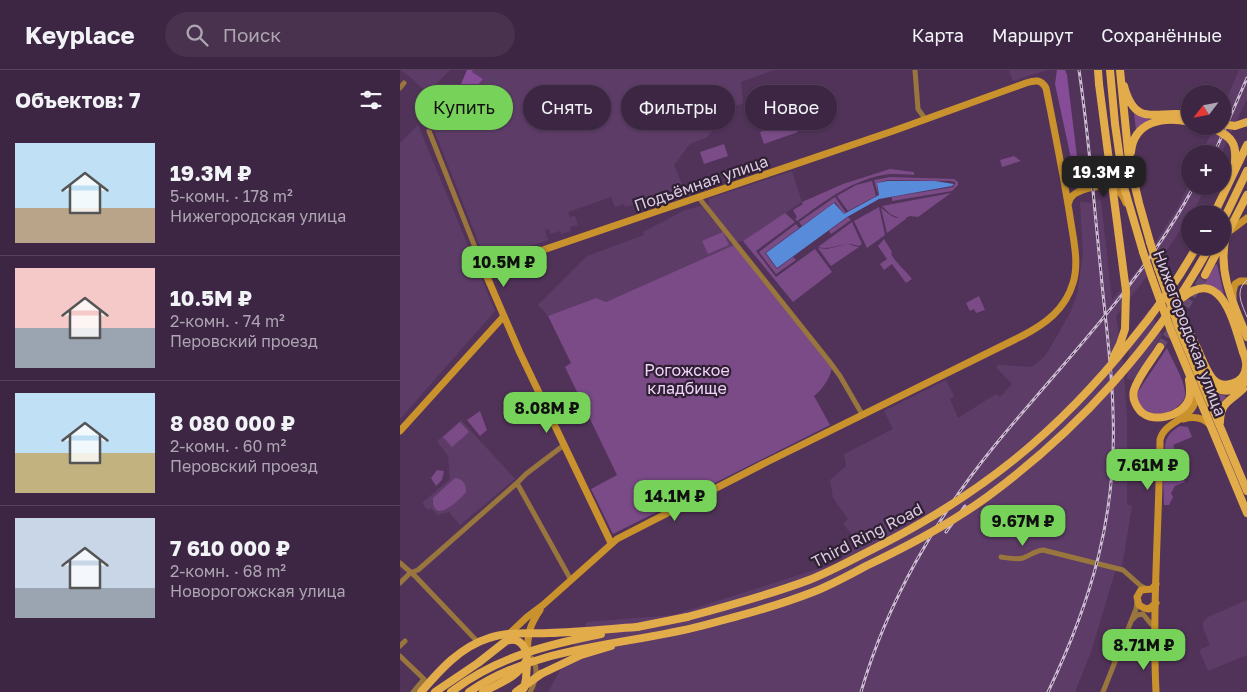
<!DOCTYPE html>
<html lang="ru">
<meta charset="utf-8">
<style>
:root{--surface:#3d2643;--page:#48324e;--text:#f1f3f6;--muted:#ada5b2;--line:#56435c;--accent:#77d259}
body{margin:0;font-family:"Golos Text",sans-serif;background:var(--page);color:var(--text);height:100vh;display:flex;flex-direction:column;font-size:19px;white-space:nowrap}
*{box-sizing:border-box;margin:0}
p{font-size:16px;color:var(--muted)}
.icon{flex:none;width:28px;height:28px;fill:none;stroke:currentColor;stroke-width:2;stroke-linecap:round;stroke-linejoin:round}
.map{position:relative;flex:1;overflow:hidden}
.details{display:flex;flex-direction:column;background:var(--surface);width:400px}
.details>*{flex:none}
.banner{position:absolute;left:15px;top:15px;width:475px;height:45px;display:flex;gap:10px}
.needle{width:32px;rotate:238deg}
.tools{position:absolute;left:781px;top:15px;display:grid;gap:10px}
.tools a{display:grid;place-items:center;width:50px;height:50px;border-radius:50%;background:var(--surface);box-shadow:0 1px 4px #0004,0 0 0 1px var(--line);font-size:25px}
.price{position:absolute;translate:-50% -42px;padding:0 11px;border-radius:10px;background:var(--accent);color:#111;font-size:16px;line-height:32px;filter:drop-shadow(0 1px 2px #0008)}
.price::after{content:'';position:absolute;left:50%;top:30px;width:15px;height:11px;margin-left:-8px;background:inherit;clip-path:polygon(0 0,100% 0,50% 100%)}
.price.selected{background:#222;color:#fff}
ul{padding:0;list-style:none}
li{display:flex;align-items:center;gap:15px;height:125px;padding:0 15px}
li+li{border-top:1px solid var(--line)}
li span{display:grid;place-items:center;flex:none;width:140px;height:100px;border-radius:0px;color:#555}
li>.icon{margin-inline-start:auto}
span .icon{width:60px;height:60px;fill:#fffc;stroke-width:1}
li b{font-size:21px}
h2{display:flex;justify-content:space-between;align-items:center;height:60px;padding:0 15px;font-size:21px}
.pill{padding:0 18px;border-radius:22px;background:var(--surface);box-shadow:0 1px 4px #0004,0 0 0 1px var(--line);font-size:18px;line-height:45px}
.pill.selected{background:var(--accent);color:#111}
header{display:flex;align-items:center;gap:30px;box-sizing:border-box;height:70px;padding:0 25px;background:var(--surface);border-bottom:1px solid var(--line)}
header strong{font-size:24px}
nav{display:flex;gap:28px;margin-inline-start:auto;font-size:18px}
.search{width:350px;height:45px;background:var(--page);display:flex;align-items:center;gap:12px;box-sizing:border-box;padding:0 18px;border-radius:28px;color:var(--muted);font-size:19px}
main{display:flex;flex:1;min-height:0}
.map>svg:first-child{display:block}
</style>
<header>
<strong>Keyplace</strong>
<div class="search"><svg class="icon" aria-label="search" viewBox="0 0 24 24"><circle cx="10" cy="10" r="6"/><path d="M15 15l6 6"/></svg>Поиск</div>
<nav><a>Карта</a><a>Маршрут</a><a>Сохранённые</a></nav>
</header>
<main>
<section class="details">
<h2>Объектов: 7<svg class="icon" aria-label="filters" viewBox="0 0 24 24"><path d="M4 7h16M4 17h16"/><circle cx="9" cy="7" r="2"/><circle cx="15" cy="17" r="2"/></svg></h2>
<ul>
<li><span style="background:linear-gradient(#bfe0f5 65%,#b9a48a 0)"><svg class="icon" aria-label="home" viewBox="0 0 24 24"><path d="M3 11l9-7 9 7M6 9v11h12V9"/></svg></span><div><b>19.3M ₽</b><p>5-комн. · 178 m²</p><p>Нижегородская улица</p></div></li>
<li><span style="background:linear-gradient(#f6c9c9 60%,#9aa5b1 0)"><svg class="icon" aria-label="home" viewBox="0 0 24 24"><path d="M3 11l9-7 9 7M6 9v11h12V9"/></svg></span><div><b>10.5M ₽</b><p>2-комн. · 74 m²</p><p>Перовский проезд</p></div></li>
<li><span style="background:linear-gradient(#bfe0f5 60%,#c2b280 0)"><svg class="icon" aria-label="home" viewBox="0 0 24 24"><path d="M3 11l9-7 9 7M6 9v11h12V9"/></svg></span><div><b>8 080 000 ₽</b><p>2-комн. · 60 m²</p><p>Перовский проезд</p></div></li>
<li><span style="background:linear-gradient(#c9d6e8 70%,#9aa5b1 0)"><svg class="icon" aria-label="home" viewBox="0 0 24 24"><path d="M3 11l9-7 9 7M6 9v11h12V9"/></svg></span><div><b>7 610 000 ₽</b><p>2-комн. · 68 m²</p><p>Новорогожская улица</p></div></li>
</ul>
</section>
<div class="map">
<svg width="847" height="622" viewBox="0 0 847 622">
<rect width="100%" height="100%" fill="#513359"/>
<path fill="#5e3c68" d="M0,0H50L27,23L10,7Z
M73,0H374L341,12L343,33L313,46L314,59L307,67L290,74L274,95L283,117L254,128V129L225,137L224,134L215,137L211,127L168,142L170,147L175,146L178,155L170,157L171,161L161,164L160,161L150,164L149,159L145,160L148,170L86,191L30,50L66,33L65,28Z
M609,0H647L613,11Z
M839,0H847V29L821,84H802L814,56H822L823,37Z
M18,55L95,241L0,349V73Z
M392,101L402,132L343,171L336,172L309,137L308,129Z
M790,111V116H806L794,141L790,144V146L765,183L716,246L723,292L727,346V435L732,436L722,497L715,502L691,582L675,622H148L187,552L273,545L437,493L458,472L443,454L448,449L433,428L430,410L446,396L444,384L493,359L484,341L546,310L554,326L550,329L558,348L596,324L600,327L612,314L596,297L598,295L632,297L645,286L657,266L670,243L677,224L683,184L680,132L692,133L693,131L701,130L712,230L740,197L779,135Z
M301,136L334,175L206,232L196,228L148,246L138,235L187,186L244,165L243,162L285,140Z
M749,239L762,265L734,310L727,309L730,265Z
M61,350L115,409L60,455L49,442L38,445L31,438L28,440L22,433L50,409L48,386L37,371Z
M847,530V585L808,601L799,580L810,575L803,558V552L808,547Z"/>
<path fill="#7a4b87" d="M734,43L751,50L736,60Z
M394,51L398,62L364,74L360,62Z
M324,74L328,86L304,94L300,82Z
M614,86L621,91L602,97L600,90Z
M490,99L514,102V105C506,104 498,104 490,104C454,108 425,131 397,151L395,149L397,147L393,140L403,134L402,132L443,114Z
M490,107L554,109L558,112V115L552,121L492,131V127L553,117L555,114V112L550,111L488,110L477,113L478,125L474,110Z
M472,111L476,126L448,141L437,126L456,115Z
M551,123L518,147L510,146L505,148H507L487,163L481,138C487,142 492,148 499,148L490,144L482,136Z
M435,127L446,143L444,144L435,132L402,156L399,152Z
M479,137L485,165L467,178L454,151Z
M385,143L395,152L356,181L376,207L415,179L432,202L393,232L343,171Z
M448,147L451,150L431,164L429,161Z
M452,152L462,174L459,176C443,170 432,181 418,177Z
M396,154L399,158L365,183L377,199L393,187L396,190L376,204L359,182Z
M323,162L329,175L308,184L302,171Z
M484,169L492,182L491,184C496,193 505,200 512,209L506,213L492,194L484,200L480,194L487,189L478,176Z
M447,174L459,177L431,196L418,178L427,179Z
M334,175L432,298C430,308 422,320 414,326L430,355L213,464L191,419L217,405L165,297L171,293L148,246L196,228L206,232Z
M817,194L824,225L822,227L811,217L804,214L815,195Z
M579,226L585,240L576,243L574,239L570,241L566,233Z
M767,278C772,290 786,312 785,325C783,343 739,357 737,323Z
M814,323L826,326L819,338L812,325Z
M80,341L87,360L80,366L67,350Z
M60,352L69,362L52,377L43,367Z
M780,356L788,357L792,367L773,375L781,393L765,396C766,376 761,367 780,356Z
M780,397L785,412L775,416L771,423L773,427L769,435H764L763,401Z
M37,400L44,401L42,410L36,416L31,408Z
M55,408C62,408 67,415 66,422C59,431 32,456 33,428Z"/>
<path fill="#874c98" d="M67,0H73L72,2L83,9L65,28L67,32L30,50L44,37L55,36L58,21Z
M657,0H665L667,5L677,87L672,93L655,14Z"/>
<path fill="#588bda" d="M488,111H535L554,114L552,116L479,129L447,147L377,198L366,183L434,133L444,144L479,125L477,113Z"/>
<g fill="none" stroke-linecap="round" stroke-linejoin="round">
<path stroke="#664a6e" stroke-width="8" stroke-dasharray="8 4" stroke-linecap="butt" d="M760,277L805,205"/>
<path stroke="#98763d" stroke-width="5" d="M515,0L518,39L526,50
M0,18L4,13
M29,61L84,200
M299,128L429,291L440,306L462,344
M117,413L171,510
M601,487C608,488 616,490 623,488C631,485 635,481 643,480L723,500L741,516L747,519
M0,493L15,506L75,569
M0,513L10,503L18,500L117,413L126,404L164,375
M733,549L737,545L743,544L751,554
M0,576L5,571
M127,585C141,591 136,612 130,622
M0,586L24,609L13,622
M703,622L736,539L737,531"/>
<path stroke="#c9922c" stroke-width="7" d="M664,102C666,106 668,110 671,112C678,116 710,113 715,107C718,102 718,97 718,91
M669,132C671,118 707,112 717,120C722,123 724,128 726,133
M830,161L847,148
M833,229V222L835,214L840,211H847
M783,349C794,346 803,347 810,355
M0,361L104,246
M756,533L749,539L744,538L739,535L737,527L741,520L752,519L756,514
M108,565L127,547L143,535L217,469L367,392L622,266C645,254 665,240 673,213C679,194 674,172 671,153C664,107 655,63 646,18C641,9 635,10 626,13L493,61L84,200L120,283L211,473
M127,584C128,564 129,556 140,540
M756,622C752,538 759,455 760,370C765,348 798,351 796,322"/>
<path stroke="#e3ac4b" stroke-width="8" d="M698,0L699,14
M710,0L715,54L724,117L743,182
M720,0L729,91L739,133L750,172
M724,16C736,60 757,39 790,45
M731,82C734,51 764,46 790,52
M814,144L847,75
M822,153L847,101
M826,166C817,202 834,235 847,267
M824,170L847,125
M758,198L778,256L847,421
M805,205L820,176
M752,208L770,258L847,443
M773,228C781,246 790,263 798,280C802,289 806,300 812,308C823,321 845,313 846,297C847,291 845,287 843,282
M760,277C752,290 739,305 734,320C732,327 734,332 738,338C749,356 784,346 789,329C791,323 790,316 789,310
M801,304C813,322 830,327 847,311
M820,352C820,332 831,331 843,319
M237,557L287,547
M141,604L181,585L211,576
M124,618L126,609L127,592
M35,622L78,593L106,571C117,567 123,573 127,583
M83,622C99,613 119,607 127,589"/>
<path stroke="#cdbbd3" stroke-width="1" d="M847,210C834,221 842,234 847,247"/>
<g stroke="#cdbbd3" stroke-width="3">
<path id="rail" d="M814,84L847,8
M546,462L565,436
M461,622C487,532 537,446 596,374C665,290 743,213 794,116
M648,622C692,530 717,445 713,342C712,295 705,249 701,203C694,135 689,67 679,0"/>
</g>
<use href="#rail" stroke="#2f2133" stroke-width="1" stroke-dasharray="4" stroke-linecap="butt"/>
<path stroke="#e3ac4b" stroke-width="8" d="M699,14L726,221L725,259L720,274L713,288
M822,54L835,56L847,52
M808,56C834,67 838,73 834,101
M750,172L758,198
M743,182L752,208
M782,228C822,195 834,254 843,282
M287,547C328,536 369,525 409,510C432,501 455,488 477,477C581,424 657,363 730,272C755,242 778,210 797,176
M21,622C40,600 60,577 89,568C108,561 130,564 149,563C179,562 208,559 237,557
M51,622C97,587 146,575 201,564
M69,622C138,575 223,576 301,556C339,546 377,536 413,522C431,515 449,505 466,496C508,476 550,454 587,427C678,360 756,275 810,176
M116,622L141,604"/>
</g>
<g text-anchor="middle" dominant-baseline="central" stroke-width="4.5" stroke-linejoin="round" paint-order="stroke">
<g font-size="16" fill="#dccbe2" stroke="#2f2133">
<text transform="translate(301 113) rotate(-19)">Подъёмная улица</text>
<text transform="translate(790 263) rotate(69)">Нижегородская улица</text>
<text transform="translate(467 465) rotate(-27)">Third Ring Road</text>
</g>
<g font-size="16" fill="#f3d3fc" stroke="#2f2133">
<text x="287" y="300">Рогожское<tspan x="287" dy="18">кладбище</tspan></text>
</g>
</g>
</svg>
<div class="tools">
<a><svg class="needle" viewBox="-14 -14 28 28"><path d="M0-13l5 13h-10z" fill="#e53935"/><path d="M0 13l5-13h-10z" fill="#ada5b2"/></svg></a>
<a>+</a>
<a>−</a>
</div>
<b class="price selected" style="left:704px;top:128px">19.3M ₽</b>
<b class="price" style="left:104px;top:218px">10.5M ₽</b>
<b class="price" style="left:147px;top:364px">8.08M ₽</b>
<b class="price" style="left:748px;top:421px">7.61M ₽</b>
<b class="price" style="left:275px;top:452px">14.1M ₽</b>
<b class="price" style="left:623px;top:477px">9.67M ₽</b>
<b class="price" style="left:744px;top:601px">8.71M ₽</b>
<div class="banner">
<a class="pill selected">Купить</a>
<a class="pill">Снять</a>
<a class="pill">Фильтры</a>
<a class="pill">Новое</a>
</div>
</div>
</main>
